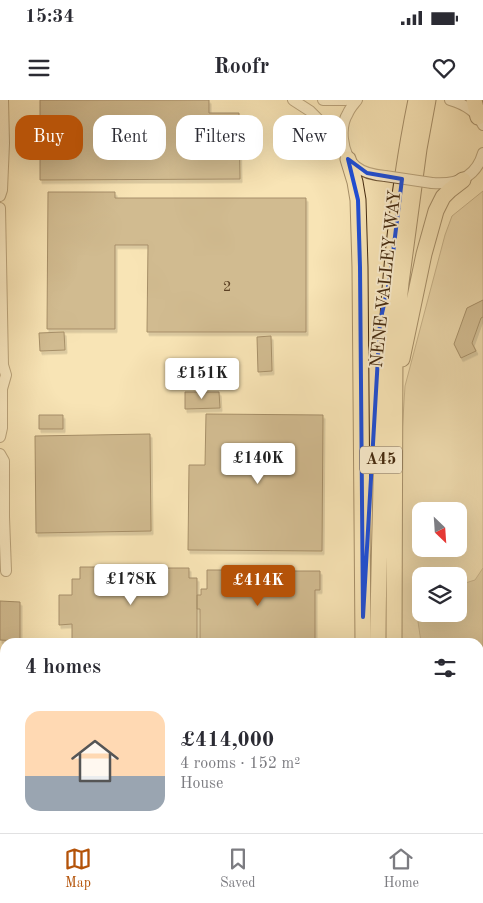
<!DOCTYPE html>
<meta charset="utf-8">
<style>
:root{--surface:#fff;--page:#f2f2f3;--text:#2b2b33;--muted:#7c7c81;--line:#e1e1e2;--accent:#b45309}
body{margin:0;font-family:"Old Standard TT",serif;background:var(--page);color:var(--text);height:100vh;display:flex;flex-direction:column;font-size:19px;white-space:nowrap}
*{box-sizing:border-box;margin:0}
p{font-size:16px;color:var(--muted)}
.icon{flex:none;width:28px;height:28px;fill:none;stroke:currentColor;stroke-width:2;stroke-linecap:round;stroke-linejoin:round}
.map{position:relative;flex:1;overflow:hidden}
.panel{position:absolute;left:0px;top:538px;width:484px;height:196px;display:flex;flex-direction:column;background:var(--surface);border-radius:15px 15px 0 0;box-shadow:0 5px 20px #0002}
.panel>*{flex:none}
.hud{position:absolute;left:15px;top:15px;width:454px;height:45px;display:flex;gap:10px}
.needle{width:32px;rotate:155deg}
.tools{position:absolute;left:412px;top:402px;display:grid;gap:10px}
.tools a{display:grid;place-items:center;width:55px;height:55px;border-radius:10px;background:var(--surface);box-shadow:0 5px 20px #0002;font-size:25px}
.price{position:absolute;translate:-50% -42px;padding:0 11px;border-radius:5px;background:#fff;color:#222;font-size:16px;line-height:32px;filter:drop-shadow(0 1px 2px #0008)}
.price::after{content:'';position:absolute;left:50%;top:30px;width:15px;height:11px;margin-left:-8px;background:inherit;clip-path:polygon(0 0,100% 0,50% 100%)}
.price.active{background:var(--accent);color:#fff}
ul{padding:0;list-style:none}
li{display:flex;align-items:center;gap:15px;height:125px;padding:0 25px}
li+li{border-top:1px solid var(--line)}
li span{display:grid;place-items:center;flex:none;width:140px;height:100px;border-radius:15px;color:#555}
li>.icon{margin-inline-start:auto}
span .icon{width:60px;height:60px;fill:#fffc;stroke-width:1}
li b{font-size:21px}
h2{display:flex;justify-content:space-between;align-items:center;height:60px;padding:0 25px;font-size:21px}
.tag{padding:0 18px;border-radius:15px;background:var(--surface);box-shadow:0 5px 20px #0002;font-size:18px;line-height:45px}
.tag.active{background:var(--accent);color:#fff}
.status{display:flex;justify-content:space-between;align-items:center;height:35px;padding:0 25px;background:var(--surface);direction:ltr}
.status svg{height:14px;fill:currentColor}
header{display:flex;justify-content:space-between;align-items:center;height:65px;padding:0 25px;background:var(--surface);font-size:22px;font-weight:700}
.menu{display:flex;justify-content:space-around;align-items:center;height:70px;border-top:1px solid var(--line);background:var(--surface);font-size:14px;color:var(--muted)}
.menu a{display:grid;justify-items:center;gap:2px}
.menu .active{color:var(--accent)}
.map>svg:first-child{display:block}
</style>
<div class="status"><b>15:34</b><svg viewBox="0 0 49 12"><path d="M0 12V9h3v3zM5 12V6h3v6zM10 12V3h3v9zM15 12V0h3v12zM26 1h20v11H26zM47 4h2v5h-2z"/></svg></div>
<header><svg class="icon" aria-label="menu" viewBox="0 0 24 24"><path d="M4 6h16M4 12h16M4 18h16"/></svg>Roofr<svg class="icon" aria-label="heart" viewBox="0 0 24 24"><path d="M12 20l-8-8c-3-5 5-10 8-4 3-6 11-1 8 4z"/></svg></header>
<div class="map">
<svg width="483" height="733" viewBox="0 0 483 733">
<defs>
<filter id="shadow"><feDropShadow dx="2" dy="3.5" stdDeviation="0" flood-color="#0004"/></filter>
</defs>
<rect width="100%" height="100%" fill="#f8e4b5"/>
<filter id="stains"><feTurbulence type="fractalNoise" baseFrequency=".004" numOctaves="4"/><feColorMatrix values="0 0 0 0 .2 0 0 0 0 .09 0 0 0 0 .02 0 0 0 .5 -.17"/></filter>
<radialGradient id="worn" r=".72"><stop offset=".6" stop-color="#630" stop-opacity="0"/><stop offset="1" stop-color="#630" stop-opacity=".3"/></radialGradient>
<path fill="#d9c499" stroke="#8e7654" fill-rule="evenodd" d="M483,91V613L479,614V542H401L400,368L405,286L445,135L452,116ZM421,411H459V449H421ZM421,476H459V514H421Z
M483,621V733L453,729H479V622Z
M109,729H211L206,733H102Z
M238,729H272L275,733H232Z"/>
<path fill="#bba47c" stroke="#8b7350" d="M483,468V574L479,575V542H421L416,508L421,504V514H459V485L475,480Z
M211,729H238L232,733H206Z
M272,729H453L483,733H275Z"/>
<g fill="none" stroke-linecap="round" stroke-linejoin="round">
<path stroke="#8b7350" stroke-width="2" d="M479,598L483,597
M479,617L483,616
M479,710L483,711
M114,733L122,729"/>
</g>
<path fill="#a28a65" stroke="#44290e" filter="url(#shadow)" d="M40,0H209V13H239L240,79L40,80Z
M48,92H115V98H306V232H147L148,145H115V229H47Z
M483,200V217L481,218L472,243L476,251L461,258L454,244L467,208Z
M64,232L65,250L40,251L39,233Z
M271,236L272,271L258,272L257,237Z
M185,292H219L220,308L185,309Z
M206,314L323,315L322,451L188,450L189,365H205Z
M39,315H63V329H39Z
M150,334L151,431L36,433L35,336Z
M80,467H126V479L142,478V468H189V478H197V540H170V542L72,541V524L59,525V495H72V479H80Z
M207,470H283V489H294V471H320V490H315V542H200V509H197V495H201V489H207Z
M0,501L20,502V541L0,540Z
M0,585H5V705H0Z"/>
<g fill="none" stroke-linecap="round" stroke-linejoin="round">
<g stroke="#715838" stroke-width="12">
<path id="minor" d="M293,0L310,11L326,27L344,52
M323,0H346
M357,0C354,4 350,8 348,13C343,21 342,30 343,39C346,65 360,74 385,76
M450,0C464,4 477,12 483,25
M432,83C456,85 476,78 483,53
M0,96L2,90L4,43L3,0
M0,108L3,265L6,275L2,289V328L0,337
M0,354L4,361V417L6,471
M0,718H5"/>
</g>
<g stroke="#44290e" stroke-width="17">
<path id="highway" d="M474,0L478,17
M348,59L355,82L358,100L360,167L363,542
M402,259L424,154L436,111L443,97L450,90L463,80
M378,542C378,490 380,437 381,384C384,255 390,126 416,0
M394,542L395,246L401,183L419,49L428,0
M370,729V733
M382,729V733
M399,729L400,733"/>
</g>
<use href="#minor" stroke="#faedcf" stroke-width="10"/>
<use href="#highway" stroke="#f8e4b5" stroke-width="15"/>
<g stroke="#715838" stroke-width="12" stroke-linecap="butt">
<path id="minor-bridge" d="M385,76L432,83"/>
</g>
<use href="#minor-bridge" stroke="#faedcf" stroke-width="10"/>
</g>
<path d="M0 0H483V733H0ZM348,59L367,73L402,79L390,178L380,222L363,517L360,167L358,100Z" fill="#f8e4b5" fill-opacity=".55" fill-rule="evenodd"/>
<path fill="none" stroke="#1d4ed8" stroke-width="4" stroke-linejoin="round" d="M348,59L367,73L402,79L390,178L380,222L363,517L360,167L358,100Z"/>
<g text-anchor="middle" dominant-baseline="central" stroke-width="4" stroke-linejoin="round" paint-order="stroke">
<g font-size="15" fill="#5c4124">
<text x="227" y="187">2</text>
</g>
<rect fill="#faedcf" stroke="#7b6448" stroke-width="1" x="360" y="346.5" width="42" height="27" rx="4"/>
<g font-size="16" font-weight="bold" fill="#44290e">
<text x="381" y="360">A45</text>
</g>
<g font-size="18" fill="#44290e" stroke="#faedcf">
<text transform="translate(386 179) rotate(-84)">NENE VALLEY WAY</text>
</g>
</g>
<rect width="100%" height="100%" filter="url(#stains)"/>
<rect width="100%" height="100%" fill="url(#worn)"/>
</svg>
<div class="tools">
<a><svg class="needle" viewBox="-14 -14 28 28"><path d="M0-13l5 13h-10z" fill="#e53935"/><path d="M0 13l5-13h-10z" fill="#7c7c81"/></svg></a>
<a><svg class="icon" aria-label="layers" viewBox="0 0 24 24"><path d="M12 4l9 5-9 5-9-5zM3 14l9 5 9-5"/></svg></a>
</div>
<b class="price" style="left:202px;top:300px">£151K</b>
<b class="price" style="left:258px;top:385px">£140K</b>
<b class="price" style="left:131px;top:506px">£178K</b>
<b class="price active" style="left:258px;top:507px">£414K</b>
<div class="hud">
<a class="tag active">Buy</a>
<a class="tag">Rent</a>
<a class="tag">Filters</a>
<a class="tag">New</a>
</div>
<section class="panel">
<h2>4 homes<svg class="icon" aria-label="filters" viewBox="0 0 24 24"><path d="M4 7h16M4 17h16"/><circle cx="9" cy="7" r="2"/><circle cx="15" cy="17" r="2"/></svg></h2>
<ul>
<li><span style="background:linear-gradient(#ffd9b3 65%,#9aa5b1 0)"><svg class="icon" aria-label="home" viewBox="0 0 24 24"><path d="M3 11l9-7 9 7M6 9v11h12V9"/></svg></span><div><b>£414,000</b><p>4 rooms · 152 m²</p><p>House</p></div></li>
</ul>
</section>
</div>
<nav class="menu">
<a class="active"><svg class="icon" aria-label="map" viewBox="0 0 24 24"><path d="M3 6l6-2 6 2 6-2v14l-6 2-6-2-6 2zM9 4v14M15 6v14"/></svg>Map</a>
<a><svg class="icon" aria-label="saved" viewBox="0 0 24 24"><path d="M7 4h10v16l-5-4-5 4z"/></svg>Saved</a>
<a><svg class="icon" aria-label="home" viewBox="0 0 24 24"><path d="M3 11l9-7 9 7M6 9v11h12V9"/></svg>Home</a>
</nav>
